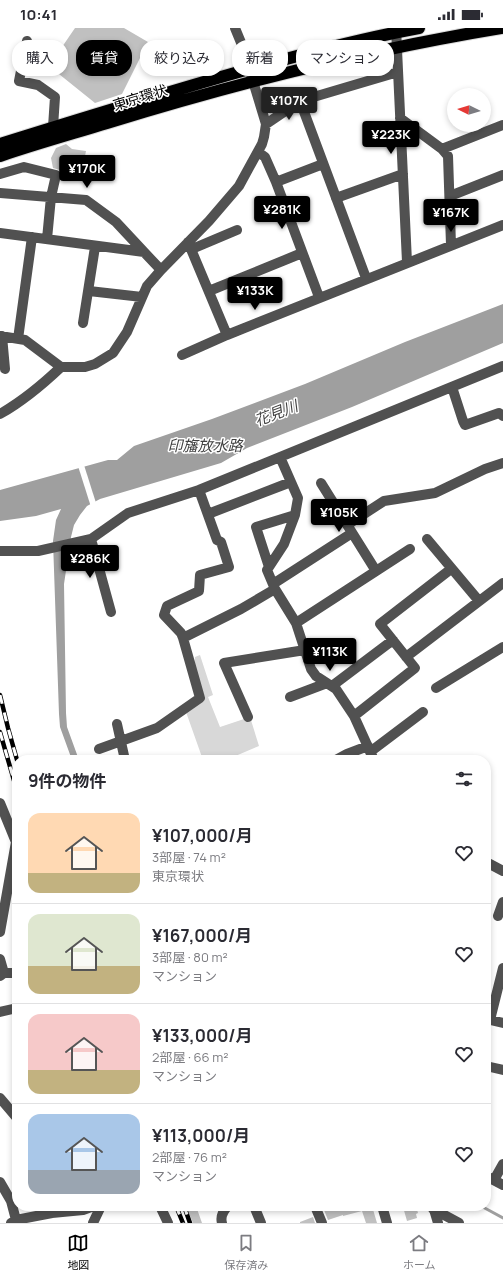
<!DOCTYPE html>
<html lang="ja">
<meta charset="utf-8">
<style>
:root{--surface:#fff;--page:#f7f7f7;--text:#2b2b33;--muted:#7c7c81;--line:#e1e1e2;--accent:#000}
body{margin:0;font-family:Manrope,"Noto Sans JP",sans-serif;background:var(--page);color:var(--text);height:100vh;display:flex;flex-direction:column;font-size:15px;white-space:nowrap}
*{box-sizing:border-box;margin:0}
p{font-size:13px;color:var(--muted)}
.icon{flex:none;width:22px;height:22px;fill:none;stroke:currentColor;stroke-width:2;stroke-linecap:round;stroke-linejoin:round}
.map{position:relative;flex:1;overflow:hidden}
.drawer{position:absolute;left:12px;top:727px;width:479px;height:456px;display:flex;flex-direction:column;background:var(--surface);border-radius:16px;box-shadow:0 2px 6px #0003}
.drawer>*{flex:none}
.guide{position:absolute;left:12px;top:12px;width:479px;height:36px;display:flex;gap:8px}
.needle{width:26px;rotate:275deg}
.fabs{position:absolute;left:447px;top:60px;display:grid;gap:8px}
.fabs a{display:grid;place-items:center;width:44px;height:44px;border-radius:50%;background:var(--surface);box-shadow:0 2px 6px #0003;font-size:20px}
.price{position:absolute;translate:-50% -34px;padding:0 9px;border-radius:4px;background:var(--accent);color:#fff;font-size:13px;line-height:26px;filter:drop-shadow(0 1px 2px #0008)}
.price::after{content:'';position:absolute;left:50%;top:24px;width:12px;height:9px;margin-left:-6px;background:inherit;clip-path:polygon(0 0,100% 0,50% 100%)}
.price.selected{background:#222;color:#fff}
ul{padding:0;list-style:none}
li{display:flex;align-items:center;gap:12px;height:100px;padding:0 16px}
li+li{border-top:1px solid var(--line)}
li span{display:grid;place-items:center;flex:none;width:112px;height:80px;border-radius:12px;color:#555}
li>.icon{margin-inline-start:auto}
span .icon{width:48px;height:48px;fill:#fffc;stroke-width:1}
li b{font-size:17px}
h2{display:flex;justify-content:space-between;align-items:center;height:48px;padding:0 16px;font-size:17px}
.tag{padding:0 14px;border-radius:16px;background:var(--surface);box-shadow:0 2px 6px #0003;font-size:14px;line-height:36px}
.tag.selected{background:var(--accent);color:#fff}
.status{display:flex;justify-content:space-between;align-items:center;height:28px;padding:0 20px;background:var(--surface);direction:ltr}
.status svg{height:11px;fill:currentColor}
.tab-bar{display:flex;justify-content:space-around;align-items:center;height:56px;border-top:1px solid var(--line);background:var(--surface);font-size:11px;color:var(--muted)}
.tab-bar a{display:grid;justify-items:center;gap:2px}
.tab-bar .selected{color:var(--accent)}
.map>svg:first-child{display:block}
</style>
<div class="status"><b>10:41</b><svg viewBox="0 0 49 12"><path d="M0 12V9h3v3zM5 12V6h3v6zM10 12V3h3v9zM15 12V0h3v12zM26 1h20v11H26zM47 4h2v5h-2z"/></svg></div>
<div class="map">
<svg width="503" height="1195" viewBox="0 0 503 1195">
<rect width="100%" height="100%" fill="#fff"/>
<path fill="#d8d8d8" d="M200,627L213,667L208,669L220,699L250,689L259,718L226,732H203L186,684L205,670L194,639L195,629Z"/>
<path fill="#9f9f9f" d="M503,276V315L352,379L247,420L221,435L100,471L87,478L80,487L74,497L71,509L64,556L66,685L67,699L79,732H72L60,699L59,686L53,513L56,492L61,481L36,488L0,493V462L108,432H117L134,418L212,391L305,356L405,314Z"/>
<path fill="#fff" d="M84,437L96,475L91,479L78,438Z"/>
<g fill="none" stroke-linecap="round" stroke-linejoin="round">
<path stroke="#9f9f9f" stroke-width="3" d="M481,1178L503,1190"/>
</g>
<path fill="#c0c0c0" d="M75,0H124L148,14L122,66L95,75L49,38Z
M66,116L72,121L86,123L84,133L74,143L60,142L53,140L51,130L56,120Z
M186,1178H196L202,1195H193Z
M335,1178H372L377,1195H366L362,1183L343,1188V1187L328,1192L324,1182Z
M407,1178H416L418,1185L416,1186L417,1190L407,1193L403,1179Z
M313,1189L315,1195H300V1194Z"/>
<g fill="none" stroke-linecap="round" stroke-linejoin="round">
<g stroke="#dbdbdb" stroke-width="14">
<path id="highway" d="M0,116C80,91 161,66 242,43C300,27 359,11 419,0
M0,128C35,116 71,106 107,95C237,55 367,22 501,0"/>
</g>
<path stroke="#515151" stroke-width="10" d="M396,0L407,234
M27,13L19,53L38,57L55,69L53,99
M300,73L366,250
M400,90L442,121L503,97
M266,96L300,73L398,44
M442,121L448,128L451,217
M258,124L265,129L276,154L319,269
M0,146L24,139L56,147L51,169L47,211
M276,154L323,136
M0,165L86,172L116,194L144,224
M450,168L503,147
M336,170L403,146
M0,205L144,224L161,242
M188,214L227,307L503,197
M192,221L237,202
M89,263L142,269
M209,263L302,225
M83,295L95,219
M0,308L25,312L61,339H85L95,336L113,325L127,304L147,258L161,242L209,193L239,158L262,116L264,109L266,96L242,17L235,0
M2,308L5,341
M18,311L32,209
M182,327L227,307
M452,359L463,393L465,397L499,385L503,388
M0,386C23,373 42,357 61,339
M321,455L376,543
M208,486L291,454
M347,497L384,473L435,465L485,441L503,435
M91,511L111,584
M427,511L479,573
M0,523H38L91,511L128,485L199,462L503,338
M269,539L256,499L295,487
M273,556L352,505
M275,561L296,595L311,641L316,648L336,661L354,688L374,732
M296,595L410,521
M183,610L181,605L164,587L167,578L199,563L200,547L229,539L221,514L217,512L199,462
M406,629L503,555
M332,658L393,612
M436,660L503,619
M290,669L327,655
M354,688L415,640L380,596L451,541
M248,689L224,635L305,622
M117,696L125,732
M99,721L157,700L200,670L183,610L241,581L275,561L267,542L284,516L295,487L298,470L280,429
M370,724L423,684
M336,732L347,726L368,718
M0,775L16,814L0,904
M486,834L503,843
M498,888L503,874
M0,931L4,945
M0,948L4,945H17
M0,984L17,980
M486,991L503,995
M490,992L503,940
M486,1038L503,1042
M0,1070L17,1090
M486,1148L503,1157
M494,1152L503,1136
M0,1154L11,1173L16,1192
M160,1178L168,1195
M254,1178L261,1195
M315,1178L322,1195
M382,1178L387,1195
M433,1178L438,1195
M433,1181L459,1195
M11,1195L16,1192L52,1185L83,1182L94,1178
M93,1195L101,1178
M222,1195C220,1188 223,1183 228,1178"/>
<use href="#highway" stroke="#000" stroke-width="12"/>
<g stroke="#000" stroke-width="4.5">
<path id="rail" d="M0,667L8,700L17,732
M0,704L17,763
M176,1178L183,1195
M184,1178L190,1195"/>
</g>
<use href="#rail" stroke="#fff" stroke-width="3" stroke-dasharray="9" stroke-linecap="butt"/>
</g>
<g text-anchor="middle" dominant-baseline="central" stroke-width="3" stroke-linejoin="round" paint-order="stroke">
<g font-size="14" fill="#000" stroke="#fff">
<text transform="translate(140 69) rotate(-17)">東京環状</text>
</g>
<g font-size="15" font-style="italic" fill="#404040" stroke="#fff">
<text transform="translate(276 385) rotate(-21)">花見川</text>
<text x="205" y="417">印旛放水路</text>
</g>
</g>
</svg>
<div class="fabs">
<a><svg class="needle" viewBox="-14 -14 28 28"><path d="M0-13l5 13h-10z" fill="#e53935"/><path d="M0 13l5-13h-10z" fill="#7c7c81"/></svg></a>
</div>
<b class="price selected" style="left:289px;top:93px">¥107K</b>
<b class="price" style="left:391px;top:127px">¥223K</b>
<b class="price" style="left:87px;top:161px">¥170K</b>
<b class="price" style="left:282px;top:202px">¥281K</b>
<b class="price" style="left:451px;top:205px">¥167K</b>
<b class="price" style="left:255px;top:283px">¥133K</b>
<b class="price" style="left:339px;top:505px">¥105K</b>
<b class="price" style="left:90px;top:551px">¥286K</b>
<b class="price" style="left:330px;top:644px">¥113K</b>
<div class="guide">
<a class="tag">購入</a>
<a class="tag selected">賃貸</a>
<a class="tag">絞り込み</a>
<a class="tag">新着</a>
<a class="tag">マンション</a>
</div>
<section class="drawer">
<h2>9件の物件<svg class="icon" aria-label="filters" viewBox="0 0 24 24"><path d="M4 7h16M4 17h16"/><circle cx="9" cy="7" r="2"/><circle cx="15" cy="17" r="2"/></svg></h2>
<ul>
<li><span style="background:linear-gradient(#ffd9b3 75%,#c2b280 0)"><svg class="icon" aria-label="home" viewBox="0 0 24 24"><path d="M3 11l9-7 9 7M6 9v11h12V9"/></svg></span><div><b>¥107,000/月</b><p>3部屋 · 74 m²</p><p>東京環状</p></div><svg class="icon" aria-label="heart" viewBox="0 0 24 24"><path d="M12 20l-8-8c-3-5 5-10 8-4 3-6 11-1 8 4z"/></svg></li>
<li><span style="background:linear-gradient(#dfe7d0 65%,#c2b280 0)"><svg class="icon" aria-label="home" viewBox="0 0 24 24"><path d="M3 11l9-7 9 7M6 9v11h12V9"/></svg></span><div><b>¥167,000/月</b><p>3部屋 · 80 m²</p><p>マンション</p></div><svg class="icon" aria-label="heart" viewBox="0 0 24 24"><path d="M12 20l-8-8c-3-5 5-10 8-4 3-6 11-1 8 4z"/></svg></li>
<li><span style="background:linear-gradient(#f6c9c9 70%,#c2b280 0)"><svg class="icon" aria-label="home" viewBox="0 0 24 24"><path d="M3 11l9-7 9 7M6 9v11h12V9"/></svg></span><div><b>¥133,000/月</b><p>2部屋 · 66 m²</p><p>マンション</p></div><svg class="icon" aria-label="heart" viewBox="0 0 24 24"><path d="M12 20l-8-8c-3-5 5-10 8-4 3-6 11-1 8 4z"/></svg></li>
<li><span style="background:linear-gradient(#a9c7e8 70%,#9aa5b1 0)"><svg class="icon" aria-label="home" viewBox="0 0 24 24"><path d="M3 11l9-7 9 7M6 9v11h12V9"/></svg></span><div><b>¥113,000/月</b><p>2部屋 · 76 m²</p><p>マンション</p></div><svg class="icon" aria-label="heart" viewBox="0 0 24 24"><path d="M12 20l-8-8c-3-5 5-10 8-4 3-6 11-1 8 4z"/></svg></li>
</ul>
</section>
</div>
<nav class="tab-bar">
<a class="selected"><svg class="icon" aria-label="map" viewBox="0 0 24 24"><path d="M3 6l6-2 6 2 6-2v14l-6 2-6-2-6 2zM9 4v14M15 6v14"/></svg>地図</a>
<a><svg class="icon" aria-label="saved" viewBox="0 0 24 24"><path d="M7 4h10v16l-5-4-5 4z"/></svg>保存済み</a>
<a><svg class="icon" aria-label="home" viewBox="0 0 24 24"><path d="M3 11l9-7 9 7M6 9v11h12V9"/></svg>ホーム</a>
</nav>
